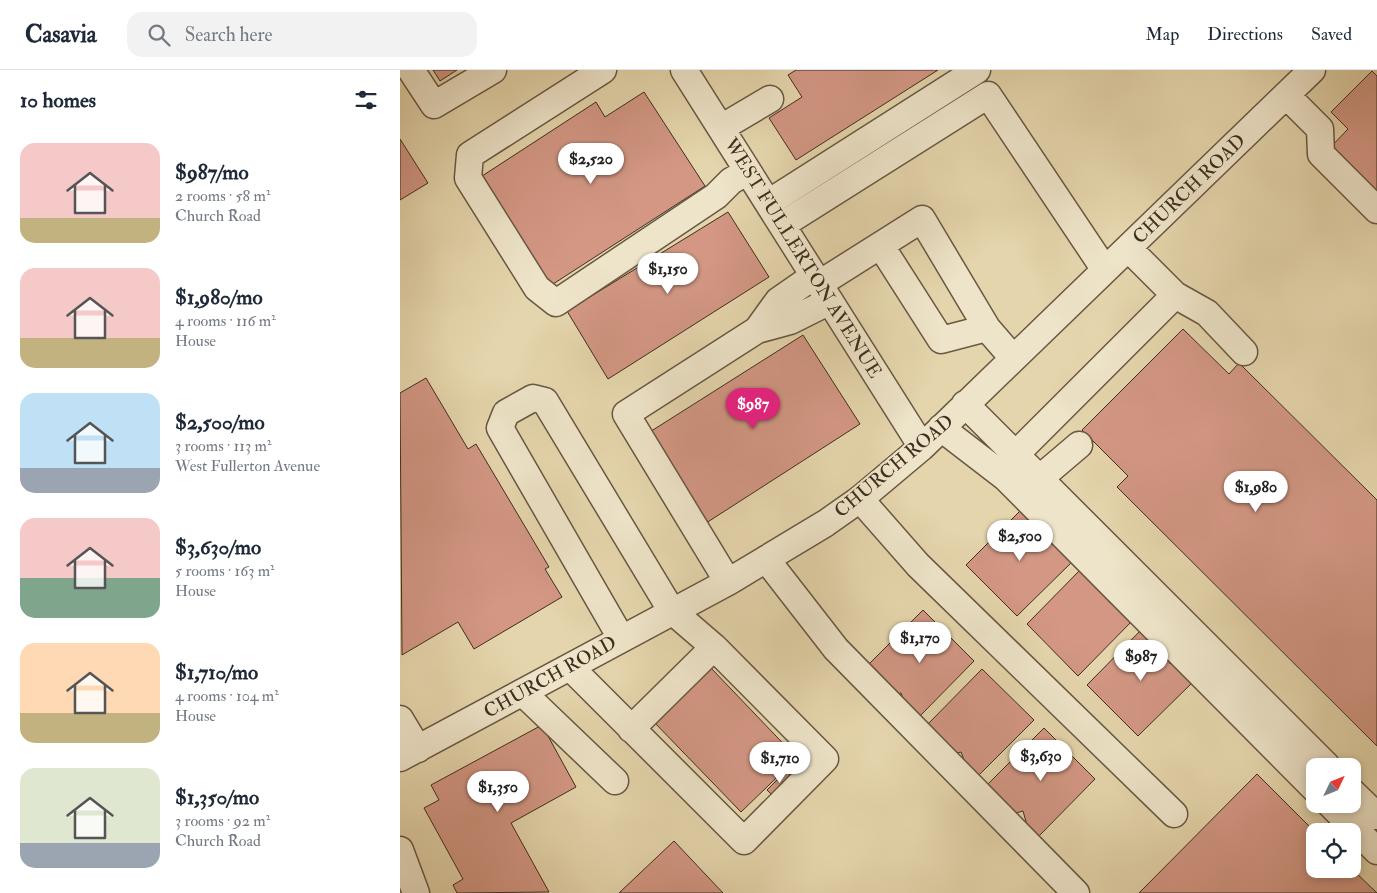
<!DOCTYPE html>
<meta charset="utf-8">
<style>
:root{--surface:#fff;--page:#f2f2f3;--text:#1f2937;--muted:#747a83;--line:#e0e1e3;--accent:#db2777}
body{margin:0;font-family:"IM FELL Double Pica",serif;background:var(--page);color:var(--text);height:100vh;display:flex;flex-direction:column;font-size:19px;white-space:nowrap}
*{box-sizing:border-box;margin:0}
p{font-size:16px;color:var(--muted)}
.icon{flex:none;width:28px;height:28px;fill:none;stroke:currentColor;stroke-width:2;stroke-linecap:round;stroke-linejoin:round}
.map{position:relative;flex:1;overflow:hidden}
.panel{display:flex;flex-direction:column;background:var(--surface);width:400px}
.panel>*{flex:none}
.needle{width:32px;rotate:47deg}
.tools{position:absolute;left:906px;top:688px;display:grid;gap:10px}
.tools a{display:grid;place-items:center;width:55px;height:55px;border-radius:10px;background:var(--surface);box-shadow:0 2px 8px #0003;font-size:25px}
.price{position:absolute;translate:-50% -42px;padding:0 11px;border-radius:18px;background:#fff;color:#222;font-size:16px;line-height:32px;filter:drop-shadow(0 1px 2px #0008)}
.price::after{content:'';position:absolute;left:50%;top:30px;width:15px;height:11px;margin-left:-8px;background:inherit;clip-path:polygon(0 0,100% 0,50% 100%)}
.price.selected{background:var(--accent);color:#fff}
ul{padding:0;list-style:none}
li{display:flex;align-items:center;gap:15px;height:125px;padding:0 20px}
li span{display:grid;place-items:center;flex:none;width:140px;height:100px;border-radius:15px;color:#555}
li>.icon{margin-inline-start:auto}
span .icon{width:60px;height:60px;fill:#fffc;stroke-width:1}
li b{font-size:21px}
h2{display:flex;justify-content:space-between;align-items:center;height:60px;padding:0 20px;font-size:21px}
header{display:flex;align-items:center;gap:30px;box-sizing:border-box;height:70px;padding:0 25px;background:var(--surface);border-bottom:1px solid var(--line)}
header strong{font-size:24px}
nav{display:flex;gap:28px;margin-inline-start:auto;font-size:18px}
.search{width:350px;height:45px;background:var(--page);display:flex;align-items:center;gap:12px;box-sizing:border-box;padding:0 18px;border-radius:15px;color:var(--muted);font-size:19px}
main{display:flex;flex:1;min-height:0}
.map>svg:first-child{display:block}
</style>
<header>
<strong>Casavia</strong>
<div class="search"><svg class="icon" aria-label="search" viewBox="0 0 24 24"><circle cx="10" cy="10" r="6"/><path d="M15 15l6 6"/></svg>Search here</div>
<nav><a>Map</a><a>Directions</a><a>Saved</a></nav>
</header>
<main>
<section class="panel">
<h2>10 homes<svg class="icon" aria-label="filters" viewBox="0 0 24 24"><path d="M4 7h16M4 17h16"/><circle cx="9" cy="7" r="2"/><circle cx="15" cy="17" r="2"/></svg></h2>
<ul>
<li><span style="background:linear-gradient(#f6c9c9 75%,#c2b280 0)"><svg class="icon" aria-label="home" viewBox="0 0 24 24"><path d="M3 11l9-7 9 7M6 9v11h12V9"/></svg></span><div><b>$987/mo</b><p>2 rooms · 58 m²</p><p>Church Road</p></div></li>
<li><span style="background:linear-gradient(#f6c9c9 70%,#c2b280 0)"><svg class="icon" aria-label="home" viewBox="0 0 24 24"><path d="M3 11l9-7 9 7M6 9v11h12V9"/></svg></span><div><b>$1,980/mo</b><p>4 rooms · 116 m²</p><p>House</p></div></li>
<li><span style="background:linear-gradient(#bfe0f5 75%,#9aa5b1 0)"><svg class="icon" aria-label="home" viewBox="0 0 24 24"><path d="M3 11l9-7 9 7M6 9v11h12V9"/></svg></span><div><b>$2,500/mo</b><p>3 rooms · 113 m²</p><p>West Fullerton Avenue</p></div></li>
<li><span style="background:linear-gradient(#f6c9c9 60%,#7fa58c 0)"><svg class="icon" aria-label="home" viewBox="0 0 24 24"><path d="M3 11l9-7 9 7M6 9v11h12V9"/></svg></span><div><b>$3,630/mo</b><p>5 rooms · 163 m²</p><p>House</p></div></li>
<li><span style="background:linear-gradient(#ffd9b3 70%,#c2b280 0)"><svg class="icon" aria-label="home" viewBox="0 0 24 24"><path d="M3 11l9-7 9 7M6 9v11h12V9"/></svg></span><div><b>$1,710/mo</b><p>4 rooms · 104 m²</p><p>House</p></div></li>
<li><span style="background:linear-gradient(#dfe7d0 75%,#9aa5b1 0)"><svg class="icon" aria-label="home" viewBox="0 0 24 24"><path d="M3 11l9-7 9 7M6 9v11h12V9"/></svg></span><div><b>$1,350/mo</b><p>3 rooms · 92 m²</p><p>Church Road</p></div></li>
</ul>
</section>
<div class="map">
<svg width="977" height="823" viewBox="0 0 977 823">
<rect width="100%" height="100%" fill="#e5d5ac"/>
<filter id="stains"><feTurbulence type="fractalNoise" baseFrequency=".004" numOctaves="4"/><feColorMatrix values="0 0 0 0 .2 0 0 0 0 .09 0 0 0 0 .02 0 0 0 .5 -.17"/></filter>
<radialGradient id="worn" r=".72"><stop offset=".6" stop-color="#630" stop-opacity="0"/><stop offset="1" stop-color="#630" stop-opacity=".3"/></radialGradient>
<path fill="#d39784" stroke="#3e2e1f" d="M33,0H57L40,11Z
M396,0H538L396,90L369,48L402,27L388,5Z
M972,1L977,6V131L927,81L948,59L931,42Z
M244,22L305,116L150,216L79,108L196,32L205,47Z
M0,69L28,113L0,130Z
M328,142L369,207L208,309L167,241Z
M783,259L829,304L839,293L977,430V676L717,417L728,406L682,360Z
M403,265L460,354L303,455L245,365Z
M26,308L68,379L76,374L149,497L145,499L162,527L74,579L58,552L2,585L0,323Z
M623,438L651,467L649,473L663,478L674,490L617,546L566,495Z
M683,497L712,526L709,532L723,537L734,549L678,606L627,554Z
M523,540L574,591L518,648L506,637L501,623L494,625L466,597Z
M743,558L772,587L769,593L783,598L795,610L738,666L687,615Z
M310,597L397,688L341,742L253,651Z
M582,599L634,650L577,707L566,695L561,682L554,684L526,656Z
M142,655L176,717L111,753L149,822L57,823L53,815L63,809L24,738L39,730L31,715Z
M644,658L695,709L639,766L627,755L623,741L616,743L587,715Z
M386,701L393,708L374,727L367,720Z
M857,704L915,762V799H952L977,823H739Z
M274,771L323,823H219Z"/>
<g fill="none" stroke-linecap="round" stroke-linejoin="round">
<g stroke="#685842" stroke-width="29">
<path id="minor" d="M11,0L34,35L93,0
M203,0L70,85L68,108L137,218L156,233L316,126L331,111L348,101
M284,0L522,377
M886,25L920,59L921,84L977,140
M321,58L370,29
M368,133L577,0
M382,155L588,25L705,200
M481,176L541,270L587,258
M728,178L775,225L807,243L844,282
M419,214L522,149L587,258L613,288
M357,260L378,231L414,206
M565,334L927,696
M541,358L606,408L915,719
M615,385L775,225
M639,409L679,375
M460,429L518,495L774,744
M366,489L436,579L676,823
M328,512L226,344L357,260L390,251L430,231
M170,597L344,771L425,689L314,577L271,540L145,331L133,328L106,343L100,358L221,568
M123,623L215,711
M0,649L18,679
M231,659L314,577
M0,688L328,512L426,453L460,429L522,377L912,0
M952,722L977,746
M930,734L977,781
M0,780L16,823"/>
</g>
<use href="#minor" stroke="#eee4c9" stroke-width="26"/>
</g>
<g text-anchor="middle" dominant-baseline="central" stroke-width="4" stroke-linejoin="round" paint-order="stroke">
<g font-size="19" fill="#3e2e1f" stroke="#eee4c9">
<text transform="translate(789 119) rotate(-44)">CHURCH ROAD</text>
<text transform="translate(403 188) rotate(58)">WEST FULLERTON AVENUE</text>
<text transform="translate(494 396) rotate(-40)">CHURCH ROAD</text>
<text transform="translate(150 607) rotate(-29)">CHURCH ROAD</text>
</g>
</g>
<rect width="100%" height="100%" filter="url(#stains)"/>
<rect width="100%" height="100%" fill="url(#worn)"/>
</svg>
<div class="tools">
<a><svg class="needle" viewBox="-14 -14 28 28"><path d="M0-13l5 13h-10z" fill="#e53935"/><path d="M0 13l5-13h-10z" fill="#747a83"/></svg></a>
<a><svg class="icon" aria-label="locate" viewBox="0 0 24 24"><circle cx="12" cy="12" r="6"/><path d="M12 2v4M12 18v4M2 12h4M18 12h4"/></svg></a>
</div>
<b class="price" style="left:191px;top:115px">$2,520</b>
<b class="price" style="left:268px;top:225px">$1,150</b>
<b class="price selected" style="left:353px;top:360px">$987</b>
<b class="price" style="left:856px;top:443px">$1,980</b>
<b class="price" style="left:620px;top:492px">$2,500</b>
<b class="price" style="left:520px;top:594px">$1,170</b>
<b class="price" style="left:741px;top:612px">$987</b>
<b class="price" style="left:641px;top:712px">$3,630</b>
<b class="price" style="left:380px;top:714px">$1,710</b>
<b class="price" style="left:98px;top:743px">$1,350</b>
</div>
</main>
